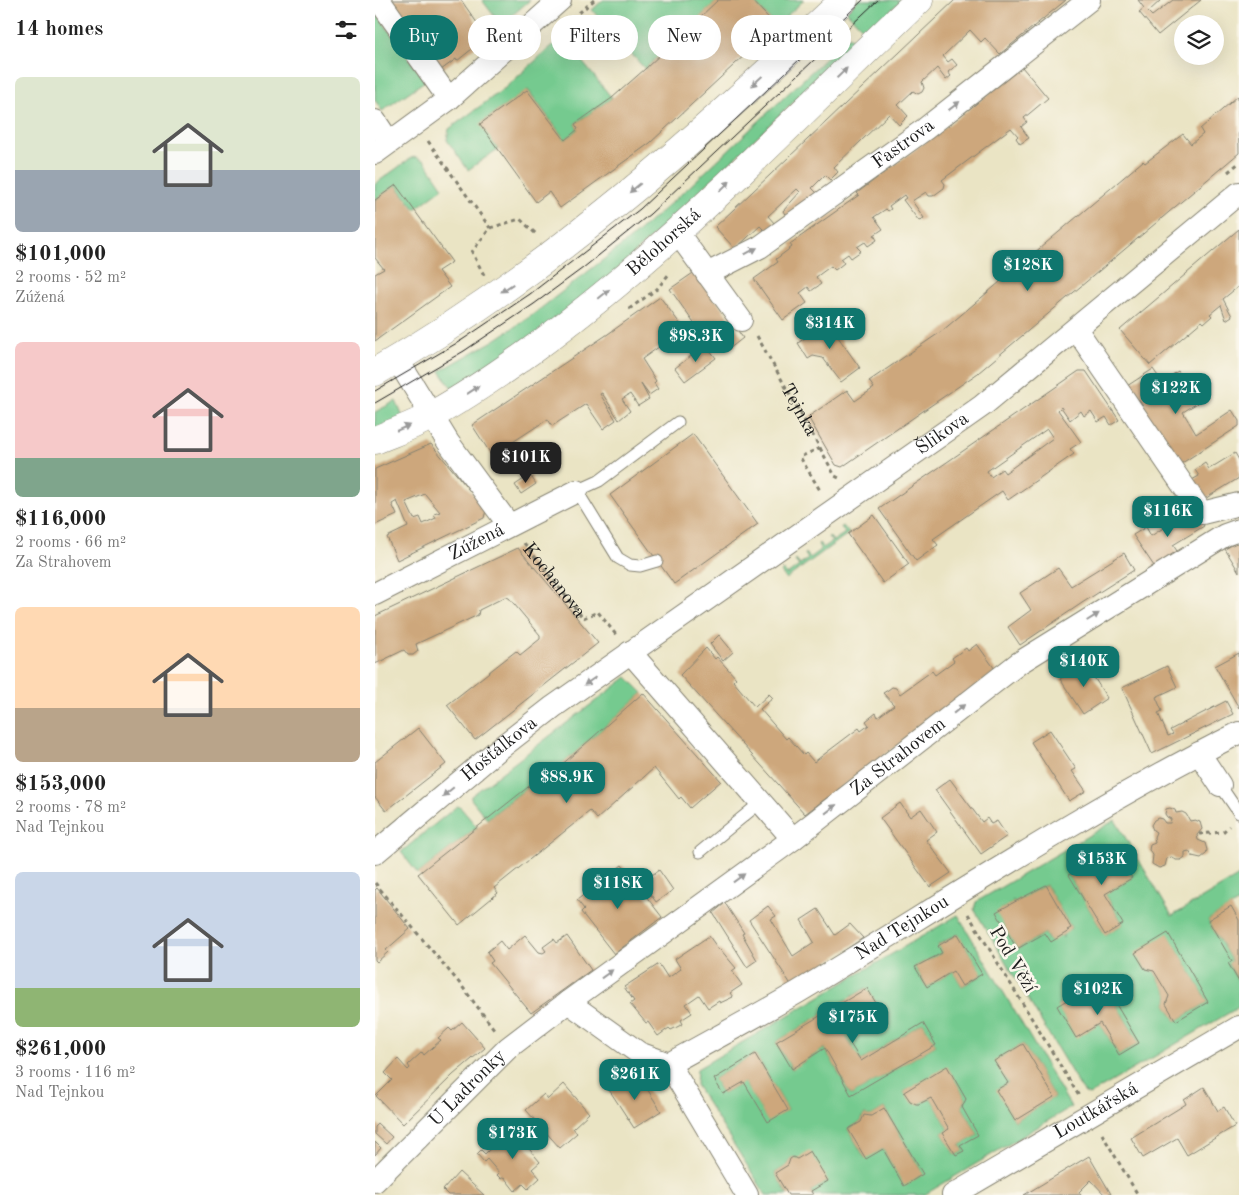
<!DOCTYPE html>
<meta charset="utf-8">
<style>
:root{--surface:#fff;--page:#f6f6f6;--text:#222;--muted:#767676;--accent:#0f766e}
body{margin:0;font-family:"Old Standard TT",serif;background:var(--page);color:var(--text);height:100vh;display:flex;flex-direction:column;font-size:19px;white-space:nowrap}
*{box-sizing:border-box;margin:0}
p{font-size:16px;color:var(--muted)}
.icon{flex:none;width:28px;height:28px;fill:none;stroke:currentColor;stroke-width:2;stroke-linecap:round;stroke-linejoin:round}
.map{position:relative;flex:1;overflow:hidden}
.details{display:flex;flex-direction:column;background:var(--surface);width:375px}
.details>*{flex:none}
.guide{position:absolute;left:15px;top:15px;width:475px;height:45px;display:flex;gap:10px}
.buttons{position:absolute;left:799px;top:15px;display:grid;gap:10px}
.buttons a{display:grid;place-items:center;width:50px;height:50px;border-radius:50%;background:var(--surface);box-shadow:0 5px 20px #0002;font-size:25px}
.price{position:absolute;translate:-50% -42px;padding:0 11px;border-radius:10px;background:var(--accent);color:#fff;font-size:16px;line-height:32px;filter:drop-shadow(0 1px 2px #0008)}
.price::after{content:'';position:absolute;left:50%;top:30px;width:15px;height:11px;margin-left:-8px;background:inherit;clip-path:polygon(0 0,100% 0,50% 100%)}
.price.active{background:#222;color:#fff}
ul{padding:0;list-style:none}
li{display:grid;align-content:center;gap:10px;height:265px;padding:0 15px}
li span{display:grid;place-items:center;height:155px;border-radius:8px;color:#555}
li>.icon{margin-inline-start:auto}
span .icon{width:90px;height:90px;fill:#fffc;stroke-width:1}
li b{font-size:21px}
h2{display:flex;justify-content:space-between;align-items:center;height:60px;padding:0 15px;font-size:21px}
.pill{padding:0 18px;border-radius:22px;background:var(--surface);box-shadow:0 5px 20px #0002;font-size:18px;line-height:45px}
.pill.active{background:var(--accent);color:#fff}
main{display:flex;flex:1;min-height:0}
.map>svg:first-child{display:block}
</style>
<main>
<section class="details">
<h2>14 homes<svg class="icon" aria-label="filters" viewBox="0 0 24 24"><path d="M4 7h16M4 17h16"/><circle cx="9" cy="7" r="2"/><circle cx="15" cy="17" r="2"/></svg></h2>
<ul>
<li><span style="background:linear-gradient(#dfe7d0 60%,#9aa5b1 0)"><svg class="icon" aria-label="home" viewBox="0 0 24 24"><path d="M3 11l9-7 9 7M6 9v11h12V9"/></svg></span><div><b>$101,000</b><p>2 rooms · 52 m²</p><p>Zúžená</p></div></li>
<li><span style="background:linear-gradient(#f6c9c9 75%,#7fa58c 0)"><svg class="icon" aria-label="home" viewBox="0 0 24 24"><path d="M3 11l9-7 9 7M6 9v11h12V9"/></svg></span><div><b>$116,000</b><p>2 rooms · 66 m²</p><p>Za Strahovem</p></div></li>
<li><span style="background:linear-gradient(#ffd9b3 65%,#b9a48a 0)"><svg class="icon" aria-label="home" viewBox="0 0 24 24"><path d="M3 11l9-7 9 7M6 9v11h12V9"/></svg></span><div><b>$153,000</b><p>2 rooms · 78 m²</p><p>Nad Tejnkou</p></div></li>
<li><span style="background:linear-gradient(#c9d6e8 75%,#8fb573 0)"><svg class="icon" aria-label="home" viewBox="0 0 24 24"><path d="M3 11l9-7 9 7M6 9v11h12V9"/></svg></span><div><b>$261,000</b><p>3 rooms · 116 m²</p><p>Nad Tejnkou</p></div></li>
</ul>
</section>
<div class="map">
<svg width="864" height="1195" viewBox="0 0 864 1195">
<rect width="100%" height="100%" fill="#fbf7ec"/>
<filter id="ink" filterUnits="userSpaceOnUse"><feTurbulence type="fractalNoise" baseFrequency=".02" numOctaves="2"/><feDisplacementMap in="SourceGraphic" scale="10" xChannelSelector="R" yChannelSelector="G"/><feConvolveMatrix kernelMatrix="1 2 1 2 8 2 1 2 1" color-interpolation-filters="sRGB"/></filter>
<filter id="wash" filterUnits="userSpaceOnUse"><feTurbulence type="fractalNoise" baseFrequency=".0096" numOctaves="4" result="noise"/><feDisplacementMap in="SourceGraphic" scale="20" xChannelSelector="R" yChannelSelector="G"/><feGaussianBlur stdDeviation="1.12" result="paint"/><feColorMatrix in="noise" values="0 0 0 0 0 0 0 0 0 0 0 0 0 0 0 0 0 1.4 0 .05"/><feComposite in="paint" operator="in"/></filter>
<g filter="url(#wash)">
<rect width="100%" height="100%" fill="#eae4c4"/>
<path fill="#74ca8f" stroke="#487356" fill-rule="evenodd" d="M107,0H155L126,25Z
M228,0H343L270,69L217,10Z
M377,0H429L401,26Z
M483,0H527L492,33L471,11Z
M0,11L50,81L7,111L0,100Z
M474,36L481,43L210,300L79,391L65,371L118,341L156,316L256,238L313,188Z
M187,37L237,98L200,124L203,129L190,140L153,90L106,123L123,149L93,170L72,140L74,129L130,88Z
M41,157L50,161L68,188L40,209L21,185L0,200V184L36,158Z
M21,401L28,417L0,431V412Z
M468,526L474,533L411,579L406,572L408,570L412,575L424,566L420,561L421,560L425,565L433,559L430,554L431,553L435,558L446,550L443,544L444,543L448,548L457,542L453,537L454,536L458,541L470,533L466,527Z
M252,677L268,693L183,768L181,765L112,819L96,799V796Z
M82,806L85,807L102,827L43,874L26,852Z
M740,820L797,916L864,876V902L833,920L857,961L853,964L864,982V1007L714,1095L710,1093L706,1088L599,909L601,902ZM737,845L757,878L730,894L748,924L730,935L694,875L711,865L709,861ZM671,885L696,928L688,935V938L687,935L674,941L670,933L642,949L622,912L639,902L637,900L640,902ZM793,934L833,1002L801,1021L791,1004L794,996L779,971L770,969L761,953ZM726,979L764,1043L744,1055L725,1023L701,1037L682,1005Z
M583,915L696,1107L549,1195H438L436,1191L453,1181L418,1157L413,1161V1165L400,1173L413,1195H391L321,1085L322,1069ZM583,934L607,975L587,986L578,971L552,987L540,967L567,953L563,945ZM491,988L504,1008L471,1027L473,1031L469,1034L486,1061L548,1023L561,1045L476,1095L450,1048L417,1069L401,1042ZM648,1044L679,1097L640,1121L622,1090L633,1083L620,1061ZM380,1054L413,1110L393,1121L369,1082L348,1094L339,1079ZM572,1067L591,1099L589,1104L587,1107L603,1135L585,1145L589,1151L581,1155L567,1133L574,1129L556,1098C541,1106 539,1106 529,1092ZM509,1108L548,1174L529,1185L508,1149L490,1158L473,1129L486,1122L489,1115L496,1116Z"/>
<g id="blocks">
<path fill="#cda77c" fill-rule="evenodd" d="M16,0H86L112,37L82,61L81,59L66,70Z
M343,0H377L401,26L275,143L185,208L174,192L161,202L105,124L152,90L190,140L203,129L200,124L237,98L270,69Z
M580,0H691L625,54L610,38L606,42L595,30L568,56L573,62L577,59L582,65L573,72L576,76L571,80L562,68L547,82L549,88L547,92L543,94L538,91L523,105L533,116L524,125L514,114L459,167L463,172L455,180L450,175L437,188L442,193L411,216L408,211L425,192L422,189L393,216L400,224L390,231L385,226L360,249L340,227Z
M763,0H786L773,12L777,16L798,0H826L783,35L764,12L769,8Z
M647,67L673,98L649,118L652,122L646,127L654,138L645,144L641,138L643,136L636,128L567,180L570,184L569,188L558,196H554L551,192L537,201L549,218L544,221L528,200L531,198L529,195L514,206L516,209L513,211L511,209L499,217L508,229L499,235L502,240L493,246L490,242L482,247L486,251L476,258L473,254L466,259L469,263L460,270L456,266L441,277L446,284L436,291L433,287L425,293L432,303L408,320L379,279L403,262L401,259L417,247L415,244L484,195L482,193L593,110Z
M863,96L864,153L603,373L467,467L461,465L433,417L472,390L480,401L499,388L494,381L567,331L768,161L770,163L808,134L816,144L828,134L825,129Z
M21,185L77,262L63,271L75,287L0,341V274L9,269L0,258V200Z
M864,229V286L848,299L857,316L851,320L846,305L835,314L837,316L829,323L827,321L775,365L745,330Z
M321,271L368,338L354,349L343,334L332,342L295,289Z
M285,297L309,329L267,359L281,381L279,383L283,389L274,395L266,384L274,399L263,406L255,394L247,399L255,411L244,420L227,393L225,394L241,420L228,429L211,404L177,426L173,419L124,451L133,462L125,468L97,425L233,334Z
M458,318L469,333L463,337L485,368L466,382L448,358L438,356L433,359L423,343Z
M331,345L341,358L310,381L300,368Z
M778,369L787,382L803,371L824,402L808,412L821,434L857,410L864,421V426L804,465L749,388Z
M704,371H711L744,420L736,425L731,417L723,422L716,411L709,416L706,411L695,420L686,407L683,410L706,442L695,449L699,454L633,500L627,491L558,539L563,545L541,561L504,509ZM672,429L678,438L630,473L627,469L616,477L612,471Z
M318,434L383,524L299,584L235,495Z
M56,444L111,510L109,518L22,560L12,537L33,527L22,501L17,504L22,515L0,525V469ZM50,494L65,512L59,514L61,518L48,524L45,517L39,519L31,502Z
M860,453L864,460V478L828,500L815,481L824,476L820,470L830,463L834,469Z
M155,475L161,484L146,494L140,485Z
M818,509L829,526L798,545L804,554L781,569L758,535L771,527L776,536Z
M499,515L534,564L508,583L473,534Z
M864,541V572L850,549Z
M143,548L223,643L100,740L72,705L141,651L145,655L165,639V635L134,598L130,597L104,610L103,615L41,644L43,651L38,655H33L29,650L0,664V616Z
M749,553L759,570L707,603L645,645L633,627L656,610L645,593L683,568L696,586Z
M344,635L358,652L348,661L335,644Z
M602,644L622,672L430,814L305,675L331,648L340,659L342,657L361,678L358,681L380,707L394,694L398,698L385,709L411,739L413,737L429,755L431,753L439,762L484,728L486,731L494,725L491,721L501,713L503,717L519,705L508,693L513,690L517,687L521,688L525,694L557,671L560,675L579,661L577,658L591,648L593,651Z
M864,653V708L840,666Z
M710,663L732,698L708,714L685,679Z
M792,666L802,687L781,697L787,711L783,713L793,736L798,734L795,730L851,701L858,714L777,754L747,688Z
M268,693L346,781L315,808L306,797L304,799L279,768L222,819L215,811L119,888L123,893L84,925L43,874L181,765L183,768Z
M43,728L71,764L11,811L0,797V762Z
M675,730L701,769L697,771L711,791L694,801L656,742Z
M575,779L607,822L612,818L616,824L622,821L632,836L606,854L560,790Z
M525,803L535,817L546,809L562,832L551,840L576,873L555,887L505,818Z
M795,808L800,810L801,813L807,812L811,814L815,821L820,820L825,822L827,829L822,835L823,840L830,843L832,850L831,854L826,858L817,856L814,851L810,852V857L806,860H801L797,857L792,858L790,866L784,868L777,864L778,855L774,850L775,845L780,843L779,837L781,832L778,830L776,825L779,820L783,818L787,819L790,823H795L796,819L792,817L790,814L791,809Z
M737,844L757,878L730,894L748,924L730,935L694,875L711,865L709,861Z
M247,865L287,917L239,954L206,912L209,909L202,900Z
M284,870L298,890L281,902L267,882Z
M671,885L696,928L692,930L694,931L676,942L670,933L642,949L621,912Z
M2,888L35,929L11,950L13,952L2,962L0,960V890Z
M350,903L369,933L367,934L382,960L372,967L338,913Z
M393,906L401,916L396,919L418,956L439,942L426,920L443,909L460,935L475,924L488,938L417,986L374,920Z
M856,906L864,920V982L853,963L857,961L833,920Z
M793,933L833,1002L801,1021L791,1004L794,996L779,971L770,969L760,953Z
M583,934L607,974L587,986L578,971L552,987L540,967L567,953L563,946Z
M150,935L164,952L168,953L171,951L168,947L179,939L182,943L192,936L216,970L156,1013L115,963L118,961L112,952L125,941L132,950Z
M334,936L344,950L345,949L361,968L357,971L367,985L355,993L358,997L345,1003L344,1001L333,1008L324,995L311,1004L317,1013L306,1020L308,1024L296,1030L294,1028L283,1036L273,1022L271,1023L255,1004L259,1001L249,987L284,964L293,978L306,969L300,959Z
M726,979L764,1043L744,1055L725,1023L701,1038L682,1006Z
M492,988L504,1008L471,1027L474,1031L469,1034L486,1061L548,1023L561,1045L476,1095L450,1048L417,1069L401,1042Z
M87,1022L110,1048L78,1075L28,1124L1,1096L17,1080L10,1073L23,1059L33,1070L35,1068L33,1065L47,1052L49,1055L66,1040L63,1038L74,1028L77,1031Z
M648,1044L679,1097L640,1121L621,1090L633,1083L619,1061Z
M380,1054L413,1110L393,1122L369,1082L348,1094L339,1079Z
M572,1066L591,1099L587,1107L603,1135L585,1145L589,1151L581,1155L567,1133L574,1129L556,1098L544,1104H541L535,1101L529,1092Z
M264,1076L286,1111L259,1128L231,1085L240,1079L245,1088Z
M189,1084L214,1113L198,1128L202,1133L185,1148L151,1110L169,1094L173,1099Z
M829,1087L843,1111L849,1107L860,1126L812,1155L802,1138L768,1158L756,1138L811,1104L809,1100Z
M509,1108L548,1174L529,1186L508,1149L491,1159L473,1129L486,1122L489,1115L496,1116Z
M3,1124L17,1137L11,1144L0,1134V1127Z
M135,1126L165,1162L157,1169L165,1178L153,1189L148,1184L140,1191L129,1177L126,1179L122,1175L124,1173L112,1159L109,1162L102,1154L106,1150L110,1154L127,1137L125,1135Z
M0,1142L6,1148L0,1155Z
M435,1151L453,1181L436,1191L438,1195H413L400,1173L413,1165L415,1159L418,1157L422,1159Z
M714,1156L736,1194L735,1195H730L716,1180L704,1192L706,1195H649Z
M84,1172L109,1195H73L68,1190Z"/>
</g>
</g>
<g filter="url(#ink)">
<use href="#blocks" fill-opacity="0" stroke="#838070" stroke-width="1"/>
<g fill="none" stroke-linecap="round" stroke-linejoin="round">
<g stroke="#838070" stroke-width="13">
<path id="service" d="M282,561L265,566L255,565L243,558L202,491L224,481L303,422
M845,785L864,813
M325,852L386,802"/>
</g>
<g stroke="#838070" stroke-width="24">
<g id="minor">
<path d="M4,0L74,99"/>
<path d="M0,121L14,142"/>
<path d="M0,153L74,99L185,0"/>
<path d="M302,232L366,320"/>
<path id="s3" d="M332,274L385,247L550,129L714,0"/>
<path d="M701,329L827,513L864,504"/>
<path d="M22,359L73,442L134,525"/>
<path id="s4" d="M0,594L202,491"/>
<path d="M255,652L418,839"/>
<path d="M824,753L845,785"/>
<path id="s5" d="M0,853L124,749L178,707L607,406L864,193"/>
<path d="M193,1002L264,1053L294,1064"/>
<path id="s6" d="M294,1064C337,1040 380,1017 423,992C569,904 711,809 864,733"/>
<path d="M294,1064L372,1195"/>
<path id="s7" d="M0,1181L133,1048L193,1002L418,839L644,663L850,535L864,530"/>
<path id="s8" d="M578,1195L864,1027"/>
</g>
</g>
<g stroke="#838070" stroke-width="29">
<g id="tertiary">
<path d="M0,372C174,272 324,138 469,0"/>
<path id="s9" d="M0,440C19,432 41,425 59,414C93,395 125,373 157,350C298,248 418,119 544,0"/>
</g>
</g>
<g stroke="#838070" stroke-width="3" stroke-dasharray="4 4" stroke-linecap="butt">
<path d="M204,13L219,0"/>
<path d="M53,141L115,228"/>
<path d="M853,172L864,163"/>
<path d="M109,275L97,252L115,228L145,219L161,234"/>
<path d="M254,309L282,289L294,274"/>
<path id="s1" d="M382,336L445,448L425,457L446,492"/>
<path d="M445,448L460,476L464,478L466,477"/>
<path id="s2" d="M149,543L208,618L223,612L242,636"/>
<path d="M824,834L848,832L854,826"/>
<path d="M0,883L86,985L119,1029"/>
<path d="M593,914L704,1096"/>
<path d="M727,1134L763,1195"/>
</g>
<use href="#service" stroke="#fff" stroke-width="11"/>
<use href="#minor" stroke="#fff" stroke-width="22"/>
<use href="#tertiary" stroke="#fff" stroke-width="28"/>
<path stroke="#1c1c1c" stroke-width="1" d="M0,391L87,340L155,294L265,209L488,0
M0,403L89,351L159,304L208,268L275,214L503,0"/>
</g>
<defs><path id="oneway-solid" d="M-6-.8H1V-3.2L6.5 0L1 3.2V.8H-6Z" transform="scale(1.25)"/></defs>
<g fill="#999">
<use href="#oneway-solid" transform="translate(467 73) rotate(-44)"/>
<use href="#oneway-solid" transform="translate(382 81) rotate(137)"/>
<use href="#oneway-solid" transform="translate(579 106) rotate(-38)"/>
<use href="#oneway-solid" transform="translate(350 186) rotate(-44)"/>
<use href="#oneway-solid" transform="translate(260 188) rotate(140)"/>
<use href="#oneway-solid" transform="translate(376 251) rotate(-28)"/>
<use href="#oneway-solid" transform="translate(132 288) rotate(147)"/>
<use href="#oneway-solid" transform="translate(229 294) rotate(-40)"/>
<use href="#oneway-solid" transform="translate(98 390) rotate(-34)"/>
<use href="#oneway-solid" transform="translate(28 428) rotate(-23)"/>
<use href="#oneway-solid" transform="translate(718 617) rotate(-32)"/>
<use href="#oneway-solid" transform="translate(215 681) rotate(145)"/>
<use href="#oneway-solid" transform="translate(584 709) rotate(-38)"/>
<use href="#oneway-solid" transform="translate(73 792) rotate(140)"/>
<use href="#oneway-solid" transform="translate(456 809) rotate(-38)"/>
<use href="#oneway-solid" transform="translate(364 878) rotate(-36)"/>
<use href="#oneway-solid" transform="translate(232 974) rotate(-36)"/>
</g>
</g>
<g text-anchor="middle" dominant-baseline="central" stroke-width="5" stroke-linejoin="round" paint-order="stroke">
<g font-size="19" fill="#1c1c1c" stroke="#fbf7ec">
<text stroke="none"><textPath href="#s3" startOffset="236">Fastrova</textPath></text>
<text stroke="none"><textPath href="#s9" startOffset="352">Bělohorská</textPath></text>
<text stroke="none"><textPath href="#s1" startOffset="85">Tejnka</textPath></text>
<text stroke="none"><textPath href="#s5" startOffset="706">Šlikova</textPath></text>
<text stroke="none"><textPath href="#s4" startOffset="114">Zúžená</textPath></text>
<text stroke="none"><textPath href="#s2" startOffset="48">Kochanova</textPath></text>
<text stroke="none"><textPath href="#s5" startOffset="162">Hošťálkova</textPath></text>
<text stroke="none"><textPath href="#s7" startOffset="675">Za Strahovem</textPath></text>
<text stroke="none"><textPath href="#s6" startOffset="270">Nad Tejnkou</textPath></text>
<text transform="translate(637 960) rotate(59)">Pod Věží</text>
<text stroke="none"><textPath href="#s7" startOffset="131">U Ladronky</textPath></text>
<text stroke="none"><textPath href="#s8" startOffset="166">Loutkářská</textPath></text>
</g>
</g>
</svg>
<div class="buttons">
<a><svg class="icon" aria-label="layers" viewBox="0 0 24 24"><path d="M12 4l9 5-9 5-9-5zM3 14l9 5 9-5"/></svg></a>
</div>
<b class="price" style="left:653px;top:292px">$128K</b>
<b class="price" style="left:455px;top:350px">$314K</b>
<b class="price" style="left:321px;top:363px">$98.3K</b>
<b class="price" style="left:801px;top:415px">$122K</b>
<b class="price active" style="left:151px;top:484px">$101K</b>
<b class="price" style="left:793px;top:538px">$116K</b>
<b class="price" style="left:709px;top:688px">$140K</b>
<b class="price" style="left:192px;top:804px">$88.9K</b>
<b class="price" style="left:727px;top:886px">$153K</b>
<b class="price" style="left:243px;top:910px">$118K</b>
<b class="price" style="left:723px;top:1016px">$102K</b>
<b class="price" style="left:478px;top:1044px">$175K</b>
<b class="price" style="left:260px;top:1101px">$261K</b>
<b class="price" style="left:138px;top:1160px">$173K</b>
<div class="guide">
<a class="pill active">Buy</a>
<a class="pill">Rent</a>
<a class="pill">Filters</a>
<a class="pill">New</a>
<a class="pill">Apartment</a>
</div>
</div>
</main>
